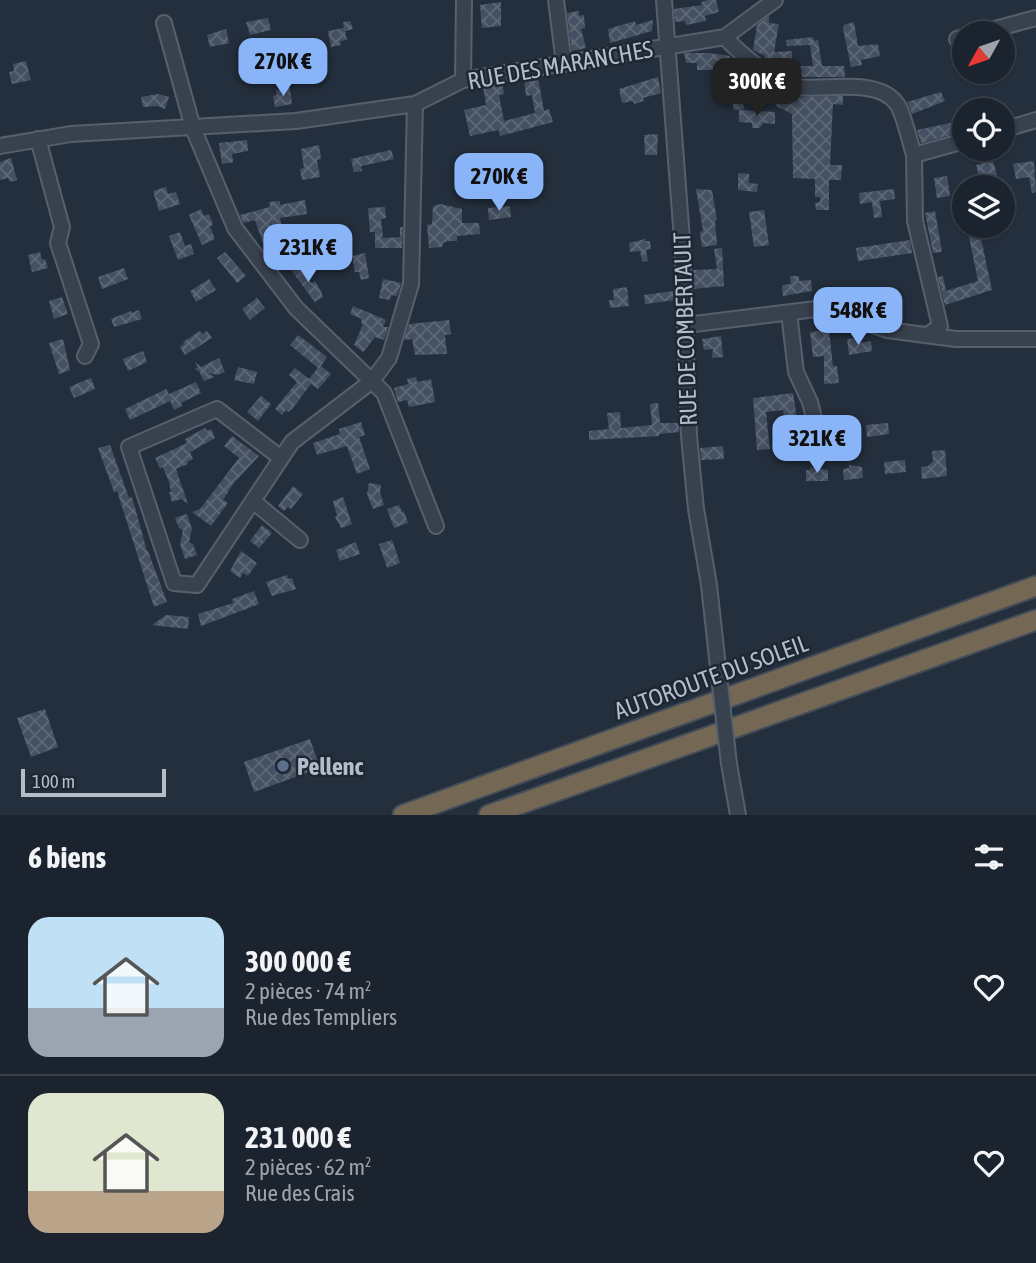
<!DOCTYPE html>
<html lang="fr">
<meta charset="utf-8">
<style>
:root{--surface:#1b232e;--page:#282f3a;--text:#f1f3f6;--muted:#a0a4aa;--line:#39404a;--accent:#8ab4f8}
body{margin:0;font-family:"Asap Condensed",sans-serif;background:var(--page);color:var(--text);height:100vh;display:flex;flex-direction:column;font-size:26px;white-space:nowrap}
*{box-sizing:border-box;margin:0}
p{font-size:23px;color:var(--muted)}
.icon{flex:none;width:38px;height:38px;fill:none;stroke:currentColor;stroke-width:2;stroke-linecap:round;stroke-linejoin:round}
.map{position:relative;height:815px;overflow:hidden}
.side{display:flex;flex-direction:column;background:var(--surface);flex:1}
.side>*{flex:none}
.needle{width:46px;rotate:230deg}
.controls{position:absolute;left:952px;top:21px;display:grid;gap:14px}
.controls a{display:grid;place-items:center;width:63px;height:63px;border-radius:50%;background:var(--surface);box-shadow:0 2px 5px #0004,0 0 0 2px var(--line);font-size:35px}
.scale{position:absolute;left:21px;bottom:18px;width:145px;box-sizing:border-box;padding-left:7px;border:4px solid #b4bcc9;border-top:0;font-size:19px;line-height:24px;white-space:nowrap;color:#b4bcc9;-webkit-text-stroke:5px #1d2633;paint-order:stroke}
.price{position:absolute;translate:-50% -60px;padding:0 16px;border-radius:14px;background:var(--accent);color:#111;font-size:23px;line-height:46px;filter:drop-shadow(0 2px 4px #0008)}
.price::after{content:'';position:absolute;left:50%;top:42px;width:21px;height:16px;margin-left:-10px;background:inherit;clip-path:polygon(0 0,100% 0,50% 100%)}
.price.selected{background:#222;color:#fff}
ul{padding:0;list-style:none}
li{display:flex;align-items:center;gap:21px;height:175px;padding:0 28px}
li+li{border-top:2px solid var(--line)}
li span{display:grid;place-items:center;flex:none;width:196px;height:140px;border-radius:21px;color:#555}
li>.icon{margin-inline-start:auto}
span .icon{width:84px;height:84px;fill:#fffc;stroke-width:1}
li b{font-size:30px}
h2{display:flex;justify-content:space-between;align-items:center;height:84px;padding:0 28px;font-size:30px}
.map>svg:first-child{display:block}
</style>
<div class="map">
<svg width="1036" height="815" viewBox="0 0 1036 815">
<defs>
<pattern id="building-cross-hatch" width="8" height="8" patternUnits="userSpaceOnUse" patternTransform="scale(1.75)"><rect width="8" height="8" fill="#455162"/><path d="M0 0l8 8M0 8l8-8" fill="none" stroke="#5d6877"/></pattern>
</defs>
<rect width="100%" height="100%" fill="#242f3e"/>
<path fill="url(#building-cross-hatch)" d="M708,0H716L719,12L705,16L706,21L686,25L685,21L675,22L674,9L702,5L701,2Z
M501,2V26L482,28L480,5Z
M579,11V16L584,15L585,28L581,29L586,48L572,51L567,13Z
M769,16V23L779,24L774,52L792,51V62L772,63V65L764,59L765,56L753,50L757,25Z
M268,18L271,30L250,35L246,22Z
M653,20L652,31L610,43L608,29L635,21L636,25Z
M350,21L353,29L345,31L347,40L340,41L341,45L331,47L328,31L344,28L343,22Z
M854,22L858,46L878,44L880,56L861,60L862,65L851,67L843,28L844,25Z
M226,29L229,43L210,47L207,35Z
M813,37L814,41L818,40L822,66H844L845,77H797V66H813L810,45L787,46L786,40Z
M290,43L314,46L312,58L289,55Z
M684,53H708L730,56L728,70H697V63H686Z
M26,61L31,80L12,84L9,72L14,71L13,64Z
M538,77L544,111L549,109L553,122L500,136L499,130L470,136L464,110L486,105L483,86L502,83L504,94L499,95L504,121L535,113L532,95L526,96L524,80Z
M658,77L661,93L643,98L644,101L634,104L633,101L622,103L619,89Z
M747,77L748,95L742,96L744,109L734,110L728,78Z
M290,88L292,104L275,107L273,96L277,95L276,90Z
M941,92L945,101L912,114L907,102Z
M158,94L169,97L165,109L158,106L143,107L141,97Z
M779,95L798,99V97L843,96V105L833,104L830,165H842L841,180H829V210H816L815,203L820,202V197H815V179L793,178L792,114L776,106Z
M739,110L775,112V124L764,123L759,128H752V123L739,122Z
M959,121L961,132L921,143L917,130Z
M658,134L657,155H645L644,135Z
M247,140L248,151L232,154L233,162L222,164L219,143Z
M319,145L321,159L317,160L320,177L302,180L300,169L304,168L301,149Z
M391,150L394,159L361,166L362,171L354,172L351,159Z
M11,158L17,180L10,182L8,178L0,180V162Z
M993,160L997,176L980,181L976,165Z
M1034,161L1036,192L1032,193L1029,177L1016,179L1013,164Z
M738,173L749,174V183L758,184L757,192L738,190Z
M947,176L950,196L937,198L934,178Z
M166,187L168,194L176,192L180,204L159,211L153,191Z
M696,189L712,190L717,220L715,221L717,245L702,247L700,232L703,231Z
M894,189L895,199L880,201L882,217L874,218L872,202L860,204L859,193Z
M305,200L307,214L280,218L284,235L274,239L275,243L264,247L255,220L243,223L240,215L270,207L269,202L280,201V205Z
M440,204L462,209V223H479L480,234L457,236V241H448L443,243L442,247L429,248L427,225L432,224L433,206Z
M510,206L511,217L489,220L488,208Z
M385,207L386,218L381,219L383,238L400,237V227H403L402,248H375V232H370L368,208Z
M201,209L204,216L209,214L213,225L210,226L215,239L202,245L189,215Z
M764,210L769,245L754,247L749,212Z
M935,211L942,252L933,253L925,213Z
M979,229L992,290L945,305L938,277L943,276L946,291L978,281L968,232Z
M180,232L185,246L191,244L194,254L178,260L169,236Z
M645,239V241H650L651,249L646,250L648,261L642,262L640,251L630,252L629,243Z
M910,240L912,253L858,261L856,248Z
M722,248L724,286L693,289V270L717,269L714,249Z
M40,252L42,260L45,259L48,268L32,272L28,255Z
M225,252L246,276L237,283L217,258Z
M365,253L369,278L361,280L359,272H355L352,256Z
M300,265L308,280L312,283L315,281L321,291L323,297L315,302L291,270Z
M124,268L128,279L102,289L98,277Z
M790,276H799V281L811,280L812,291L783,296L782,285L791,284Z
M209,279L216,290L196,302L190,291Z
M383,279L401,283L397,296L391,295L390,300L379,298Z
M627,287L629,306L610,308L609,300H614L613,289Z
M674,291L675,300L645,304L644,295Z
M62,297L68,314L54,319L49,301Z
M257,298L265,308L250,320L242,309Z
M353,306L386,320L383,327H388L384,340L375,337L363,352L354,345L363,324L361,323L362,319L350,314Z
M139,310L142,319L114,327L111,319L131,311V313Z
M449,320L451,334L445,335L447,354L415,355L412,339L404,340L409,324Z
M829,330L833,366H837L839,383L824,384V356L813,357L810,332Z
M200,331L202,334L207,331L212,338L185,355L180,347L184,344L183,342Z
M298,335L327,357L321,366L331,374L318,389L311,384L292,409L288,412L286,410L282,415L275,409L297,382L289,375L295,368L309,379L318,368L290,345Z
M721,336L723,357L712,358L713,349L704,350L702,339Z
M859,338V343L871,341L872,351L849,355L847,339Z
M63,339L70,370L59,374L49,343Z
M143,351L147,362L128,371L123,359Z
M219,358L225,372L217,375L209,373L214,377L204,381L199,371L194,369L198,368L195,362L201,367Z
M238,367L257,372L254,384L234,380Z
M416,377L417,382L431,379L435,402L409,407L407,400L398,402L394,388L408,384L407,379Z
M91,378L95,389L74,398L69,387Z
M196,382L201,393L181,403L182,406L174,410L170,401L130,420L125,409L166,389L169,394Z
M793,393L801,444L788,445L783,410L766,412L770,449L757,450L753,398Z
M261,396L271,404L258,421L247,412Z
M658,403L660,423H679V432L659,434V436L589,440V431L609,429L607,413L620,412L621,428L652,425L650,404Z
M361,422L365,435L359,437L370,469L357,474L347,446L317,455L313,443L340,434L339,429Z
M888,423L889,434L867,437L866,425Z
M205,428L207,431L211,429L215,438L190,452L193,459L187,462L188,464L176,469L188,504L181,499L172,502L169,492H171L169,482L163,467L160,468L155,458L187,443L185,439Z
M232,436L259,456L233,484L223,500L228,503L211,526L192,512L200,509L239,458L224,446Z
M110,445L129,498L132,497L147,551H148L167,602L154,607L117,491L114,492L98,448Z
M723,446L724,459L701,460L700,448Z
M945,450L947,476L922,479L921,467L928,466L933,461L932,451Z
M905,460L906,472L885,474L884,462Z
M849,465L862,467L863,478L844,480L843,469L849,468Z
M810,467L828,470V481H806V470H810Z
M369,483L381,485L380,492L384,505L373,509L367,494Z
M293,486L303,494L291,509L288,507L284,511L278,506Z
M343,497L352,524L341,528L335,517L337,516L333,501Z
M399,505L402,512L404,511L408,523L394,528L387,509Z
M187,514L192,529L189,542L193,544L197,555L185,559L180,544L183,530L179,528L175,518Z
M262,525L272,533L259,548L250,541Z
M392,540L400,563L387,568L379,544Z
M356,542L360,554L340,561L336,550Z
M241,551L257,563L248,576L243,573L240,578L230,571Z
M287,575L288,579L292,578L296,589L272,596L266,582Z
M254,591L259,604L201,626L198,614L233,603L232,599Z
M166,615L189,617L188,629L152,625Z
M45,709L58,747L31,757L17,718Z
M310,739L320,768L254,792L244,762Z"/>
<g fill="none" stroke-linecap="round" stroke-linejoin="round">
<g stroke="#565f6c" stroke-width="18">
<path id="minor" d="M556,0L564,64
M664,0L682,240L689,436L696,509L709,585L717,658
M164,23L193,128L235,228L296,308L384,393L436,526
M980,33L1036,18
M725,37C735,49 775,83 789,86C818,93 877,75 897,104C904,114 910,143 914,155L964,141
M957,39L964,37
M463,80L464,0
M1003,130L1036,120
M38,139L62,227L58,243L91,344L85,356
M0,146L71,134L296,121L415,104L463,80L725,37L775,0
M914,155L915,221L940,326L928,335
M789,313L796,372L810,402L822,450
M686,325L824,308L887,330L956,339H1036
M281,458L217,409L129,447L174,583L197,585L292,442L372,381L389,358L411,284L415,104
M253,501L300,540
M729,764L738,815"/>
</g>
<g stroke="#434c59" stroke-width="23">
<path id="highway" d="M403,815L1036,586
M489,815L1036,620"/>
</g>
<use href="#minor" stroke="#38414e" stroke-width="14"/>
<use href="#highway" stroke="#746855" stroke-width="19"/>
<g stroke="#565f6c" stroke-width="18" stroke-linecap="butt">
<path id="minor-bridge" d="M717,658L729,764"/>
</g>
<use href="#minor-bridge" stroke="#38414e" stroke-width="14"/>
</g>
<circle fill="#5c6f8a" stroke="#1d2633" stroke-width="2.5" cx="283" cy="766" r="7"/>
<g text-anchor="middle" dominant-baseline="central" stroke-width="5" stroke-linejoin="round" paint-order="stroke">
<g font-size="24" fill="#b4bcc9" stroke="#1d2633">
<text transform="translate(560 65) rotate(-10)">RUE DES MARANCHES</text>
<text transform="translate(685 329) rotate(-92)">RUE DE COMBERTAULT</text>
<text transform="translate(711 677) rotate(-20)">AUTOROUTE DU SOLEIL</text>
</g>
<g font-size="24" font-weight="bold" fill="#b4bcc9" stroke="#1d2633" text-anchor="start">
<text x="297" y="766">Pellenc</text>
</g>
</g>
</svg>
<div class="controls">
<a><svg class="needle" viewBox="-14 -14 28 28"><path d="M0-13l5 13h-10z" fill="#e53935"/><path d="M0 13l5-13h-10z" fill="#a0a4aa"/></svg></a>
<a><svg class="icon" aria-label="locate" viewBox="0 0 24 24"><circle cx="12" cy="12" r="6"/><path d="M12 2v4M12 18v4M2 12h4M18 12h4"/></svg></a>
<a><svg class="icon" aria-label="layers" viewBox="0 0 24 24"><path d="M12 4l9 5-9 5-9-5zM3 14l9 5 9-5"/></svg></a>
</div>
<div class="scale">100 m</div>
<b class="price" style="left:283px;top:98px">270K €</b>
<b class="price selected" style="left:757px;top:118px">300K €</b>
<b class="price" style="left:499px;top:213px">270K €</b>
<b class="price" style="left:308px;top:284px">231K €</b>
<b class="price" style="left:858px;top:347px">548K €</b>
<b class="price" style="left:817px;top:475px">321K €</b>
</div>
<section class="side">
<h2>6 biens<svg class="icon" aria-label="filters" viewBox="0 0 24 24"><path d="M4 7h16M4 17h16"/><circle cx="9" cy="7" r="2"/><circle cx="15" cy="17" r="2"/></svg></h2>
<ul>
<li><span style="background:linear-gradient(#bfe0f5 65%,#9aa5b1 0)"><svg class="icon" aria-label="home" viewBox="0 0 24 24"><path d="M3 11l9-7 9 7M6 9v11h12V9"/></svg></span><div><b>300 000 €</b><p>2 pièces · 74 m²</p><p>Rue des Templiers</p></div><svg class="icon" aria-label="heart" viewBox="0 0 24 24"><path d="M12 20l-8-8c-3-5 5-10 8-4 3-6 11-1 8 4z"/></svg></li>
<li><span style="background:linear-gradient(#dfe7d0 70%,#b9a48a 0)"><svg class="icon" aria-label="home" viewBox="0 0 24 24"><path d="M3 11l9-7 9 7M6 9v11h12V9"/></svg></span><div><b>231 000 €</b><p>2 pièces · 62 m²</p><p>Rue des Crais</p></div><svg class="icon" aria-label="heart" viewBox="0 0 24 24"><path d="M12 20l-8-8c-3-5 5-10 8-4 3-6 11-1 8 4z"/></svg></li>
</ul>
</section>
